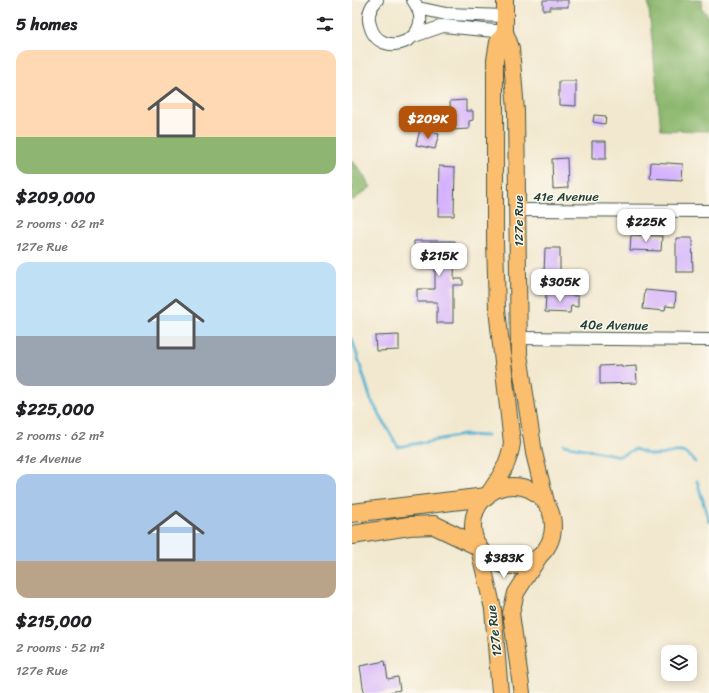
<!DOCTYPE html>
<meta charset="utf-8">
<style>
:root{--surface:#fff;--page:#f6f6f6;--text:#202124;--muted:#757577;--accent:#b45309}
body{margin:0;font-family:Sriracha,sans-serif;background:var(--page);color:var(--text);height:100vh;display:flex;flex-direction:column;font-size:15px;white-space:nowrap}
*{box-sizing:border-box;margin:0}
p{font-size:13px;color:var(--muted)}
.icon{flex:none;width:22px;height:22px;fill:none;stroke:currentColor;stroke-width:2;stroke-linecap:round;stroke-linejoin:round}
.map{position:relative;flex:1;overflow:hidden}
.side{display:flex;flex-direction:column;background:var(--surface);width:352px}
.side>*{flex:none}
.controls{position:absolute;left:309px;top:645px;display:grid;gap:8px}
.controls a{display:grid;place-items:center;width:36px;height:36px;border-radius:8px;background:var(--surface);box-shadow:0 2px 10px #0003;font-size:20px}
.price{position:absolute;translate:-50% -34px;padding:0 9px;border-radius:8px;background:#fff;color:#222;font-size:13px;line-height:26px;filter:drop-shadow(0 1px 2px #0008)}
.price::after{content:'';position:absolute;left:50%;top:24px;width:12px;height:9px;margin-left:-6px;background:inherit;clip-path:polygon(0 0,100% 0,50% 100%)}
.price.selected{background:var(--accent);color:#fff}
ul{padding:0;list-style:none}
li{display:grid;align-content:center;gap:8px;height:212px;padding:0 16px}
li span{display:grid;place-items:center;height:124px;border-radius:12px;color:#555}
li>.icon{margin-inline-start:auto}
span .icon{width:72px;height:72px;fill:#fffc;stroke-width:1}
li b{font-size:17px}
h2{display:flex;justify-content:space-between;align-items:center;height:48px;padding:0 16px;font-size:17px}
main{display:flex;flex:1;min-height:0}
.map>svg:first-child{display:block}
</style>
<main>
<section class="side">
<h2>5 homes<svg class="icon" aria-label="filters" viewBox="0 0 24 24"><path d="M4 7h16M4 17h16"/><circle cx="9" cy="7" r="2"/><circle cx="15" cy="17" r="2"/></svg></h2>
<ul>
<li><span style="background:linear-gradient(#ffd9b3 70%,#8fb573 0)"><svg class="icon" aria-label="home" viewBox="0 0 24 24"><path d="M3 11l9-7 9 7M6 9v11h12V9"/></svg></span><div><b>$209,000</b><p>2 rooms · 62 m²</p><p>127e Rue</p></div></li>
<li><span style="background:linear-gradient(#bfe0f5 60%,#9aa5b1 0)"><svg class="icon" aria-label="home" viewBox="0 0 24 24"><path d="M3 11l9-7 9 7M6 9v11h12V9"/></svg></span><div><b>$225,000</b><p>2 rooms · 62 m²</p><p>41e Avenue</p></div></li>
<li><span style="background:linear-gradient(#a9c7e8 70%,#b9a48a 0)"><svg class="icon" aria-label="home" viewBox="0 0 24 24"><path d="M3 11l9-7 9 7M6 9v11h12V9"/></svg></span><div><b>$215,000</b><p>2 rooms · 52 m²</p><p>127e Rue</p></div></li>
</ul>
</section>
<div class="map">
<svg width="357" height="693" viewBox="0 0 357 693">
<rect width="100%" height="100%" fill="#fbf7ec"/>
<filter id="ink" filterUnits="userSpaceOnUse"><feTurbulence type="fractalNoise" baseFrequency=".025" numOctaves="2"/><feDisplacementMap in="SourceGraphic" scale="8" xChannelSelector="R" yChannelSelector="G"/><feConvolveMatrix kernelMatrix="1 2 1 2 8 2 1 2 1" color-interpolation-filters="sRGB"/></filter>
<filter id="wash" filterUnits="userSpaceOnUse"><feTurbulence type="fractalNoise" baseFrequency=".012" numOctaves="4" result="noise"/><feDisplacementMap in="SourceGraphic" scale="16" xChannelSelector="R" yChannelSelector="G"/><feGaussianBlur stdDeviation="0.9" result="paint"/><feColorMatrix in="noise" values="0 0 0 0 0 0 0 0 0 0 0 0 0 0 0 0 0 1.4 0 .05"/><feComposite in="paint" operator="in"/></filter>
<g filter="url(#wash)">
<rect width="100%" height="100%" fill="#f2e8cf"/>
<path fill="#8db870" stroke="#567a52" d="M296,0H350L349,8L357,17V131L309,130Z
M0,161L6,167L19,187L0,201Z"/>
<g fill="none" stroke-linecap="round" stroke-linejoin="round">
<path stroke="#54b3d3" stroke-width="3" d="M0,339L19,400L46,447L111,435L135,436
M212,445L268,456L283,449C289,451 296,455 302,455C320,456 328,443 343,462
M345,481L357,521"/>
</g>
<g id="blocks">
<path fill="#d5b2fd" d="M191,0H216V7H198V10H191Z
M207,81H224V106L207,105Z
M114,100V111H121V120L117,121V129L99,130L98,101Z
M242,115L254,116L253,124L241,122Z
M68,130L87,134L83,149L64,145Z
M240,141H254V159H240Z
M215,158L216,188L201,189L200,159Z
M299,162L331,164L330,180L298,178Z
M87,166L103,167L102,216H86Z
M279,235L310,236L309,251L278,250Z
M324,238H340L341,272H324Z
M62,241H103L102,279H111V285H101V323H85V302H65V289H83V268H72V254H62Z
M193,248H208V273H192Z
M219,276L234,277V288L219,287Z
M293,290L324,293L323,307L314,306L313,311L291,309Z
M194,294L226,296V307L219,306L218,313L193,312Z
M47,335V350L24,351L23,336Z
M270,365V367L284,366L285,383L248,384V366Z
M33,661L36,679L46,677L48,690L33,693H12L8,666Z"/>
</g>
</g>
<g filter="url(#ink)">
<use href="#blocks" fill-opacity="0" stroke="#3f574b" stroke-width="1"/>
<g fill="none" stroke-linecap="round" stroke-linejoin="round">
<g stroke="#3f574b" stroke-width="14">
<path id="minor" d="M25,0C18,7 15,16 18,25C27,63 89,39 61,0
M66,8L94,14L153,16
M62,36L91,26L153,32
M166,210L357,211
M166,338L357,340"/>
</g>
<g stroke="#3f574b" stroke-width="18">
<path id="major" d="M153,0V32L159,48L164,111L167,354L182,453L195,506
M121 526a40 40 0 1 1 80 0a40 40 0 1 1-80 0Z
M135,496C147,479 157,464 160,443L145,309L143,242V60L146,42L153,32
M127,549L141,609L148,693
M170,693L159,613L164,593L187,557"/>
</g>
<g stroke="#3f574b" stroke-width="20">
<path id="highway" d="M0,513L134,497
M0,535L57,526L82,525L126,546"/>
</g>
<use href="#minor" stroke="#fff" stroke-width="12"/>
<use href="#major" stroke="#fbbd6e" stroke-width="16"/>
<use href="#highway" stroke="#fbbd6e" stroke-width="18"/>
</g>
</g>
<g text-anchor="middle" dominant-baseline="central" stroke-width="3" stroke-linejoin="round" paint-order="stroke">
<g font-size="13" fill="#1f3d34" stroke="#fbf7ec">
<text x="214" y="196">41e Avenue</text>
<text transform="translate(166 221) rotate(-90)">127e Rue</text>
<text transform="translate(262 325) rotate(1)">40e Avenue</text>
<text transform="translate(142 631) rotate(-97)">127e Rue</text>
</g>
</g>
</svg>
<div class="controls">
<a><svg class="icon" aria-label="layers" viewBox="0 0 24 24"><path d="M12 4l9 5-9 5-9-5zM3 14l9 5 9-5"/></svg></a>
</div>
<b class="price selected" style="left:76px;top:140px">$209K</b>
<b class="price" style="left:294px;top:243px">$225K</b>
<b class="price" style="left:87px;top:277px">$215K</b>
<b class="price" style="left:208px;top:303px">$305K</b>
<b class="price" style="left:152px;top:579px">$383K</b>
</div>
</main>
